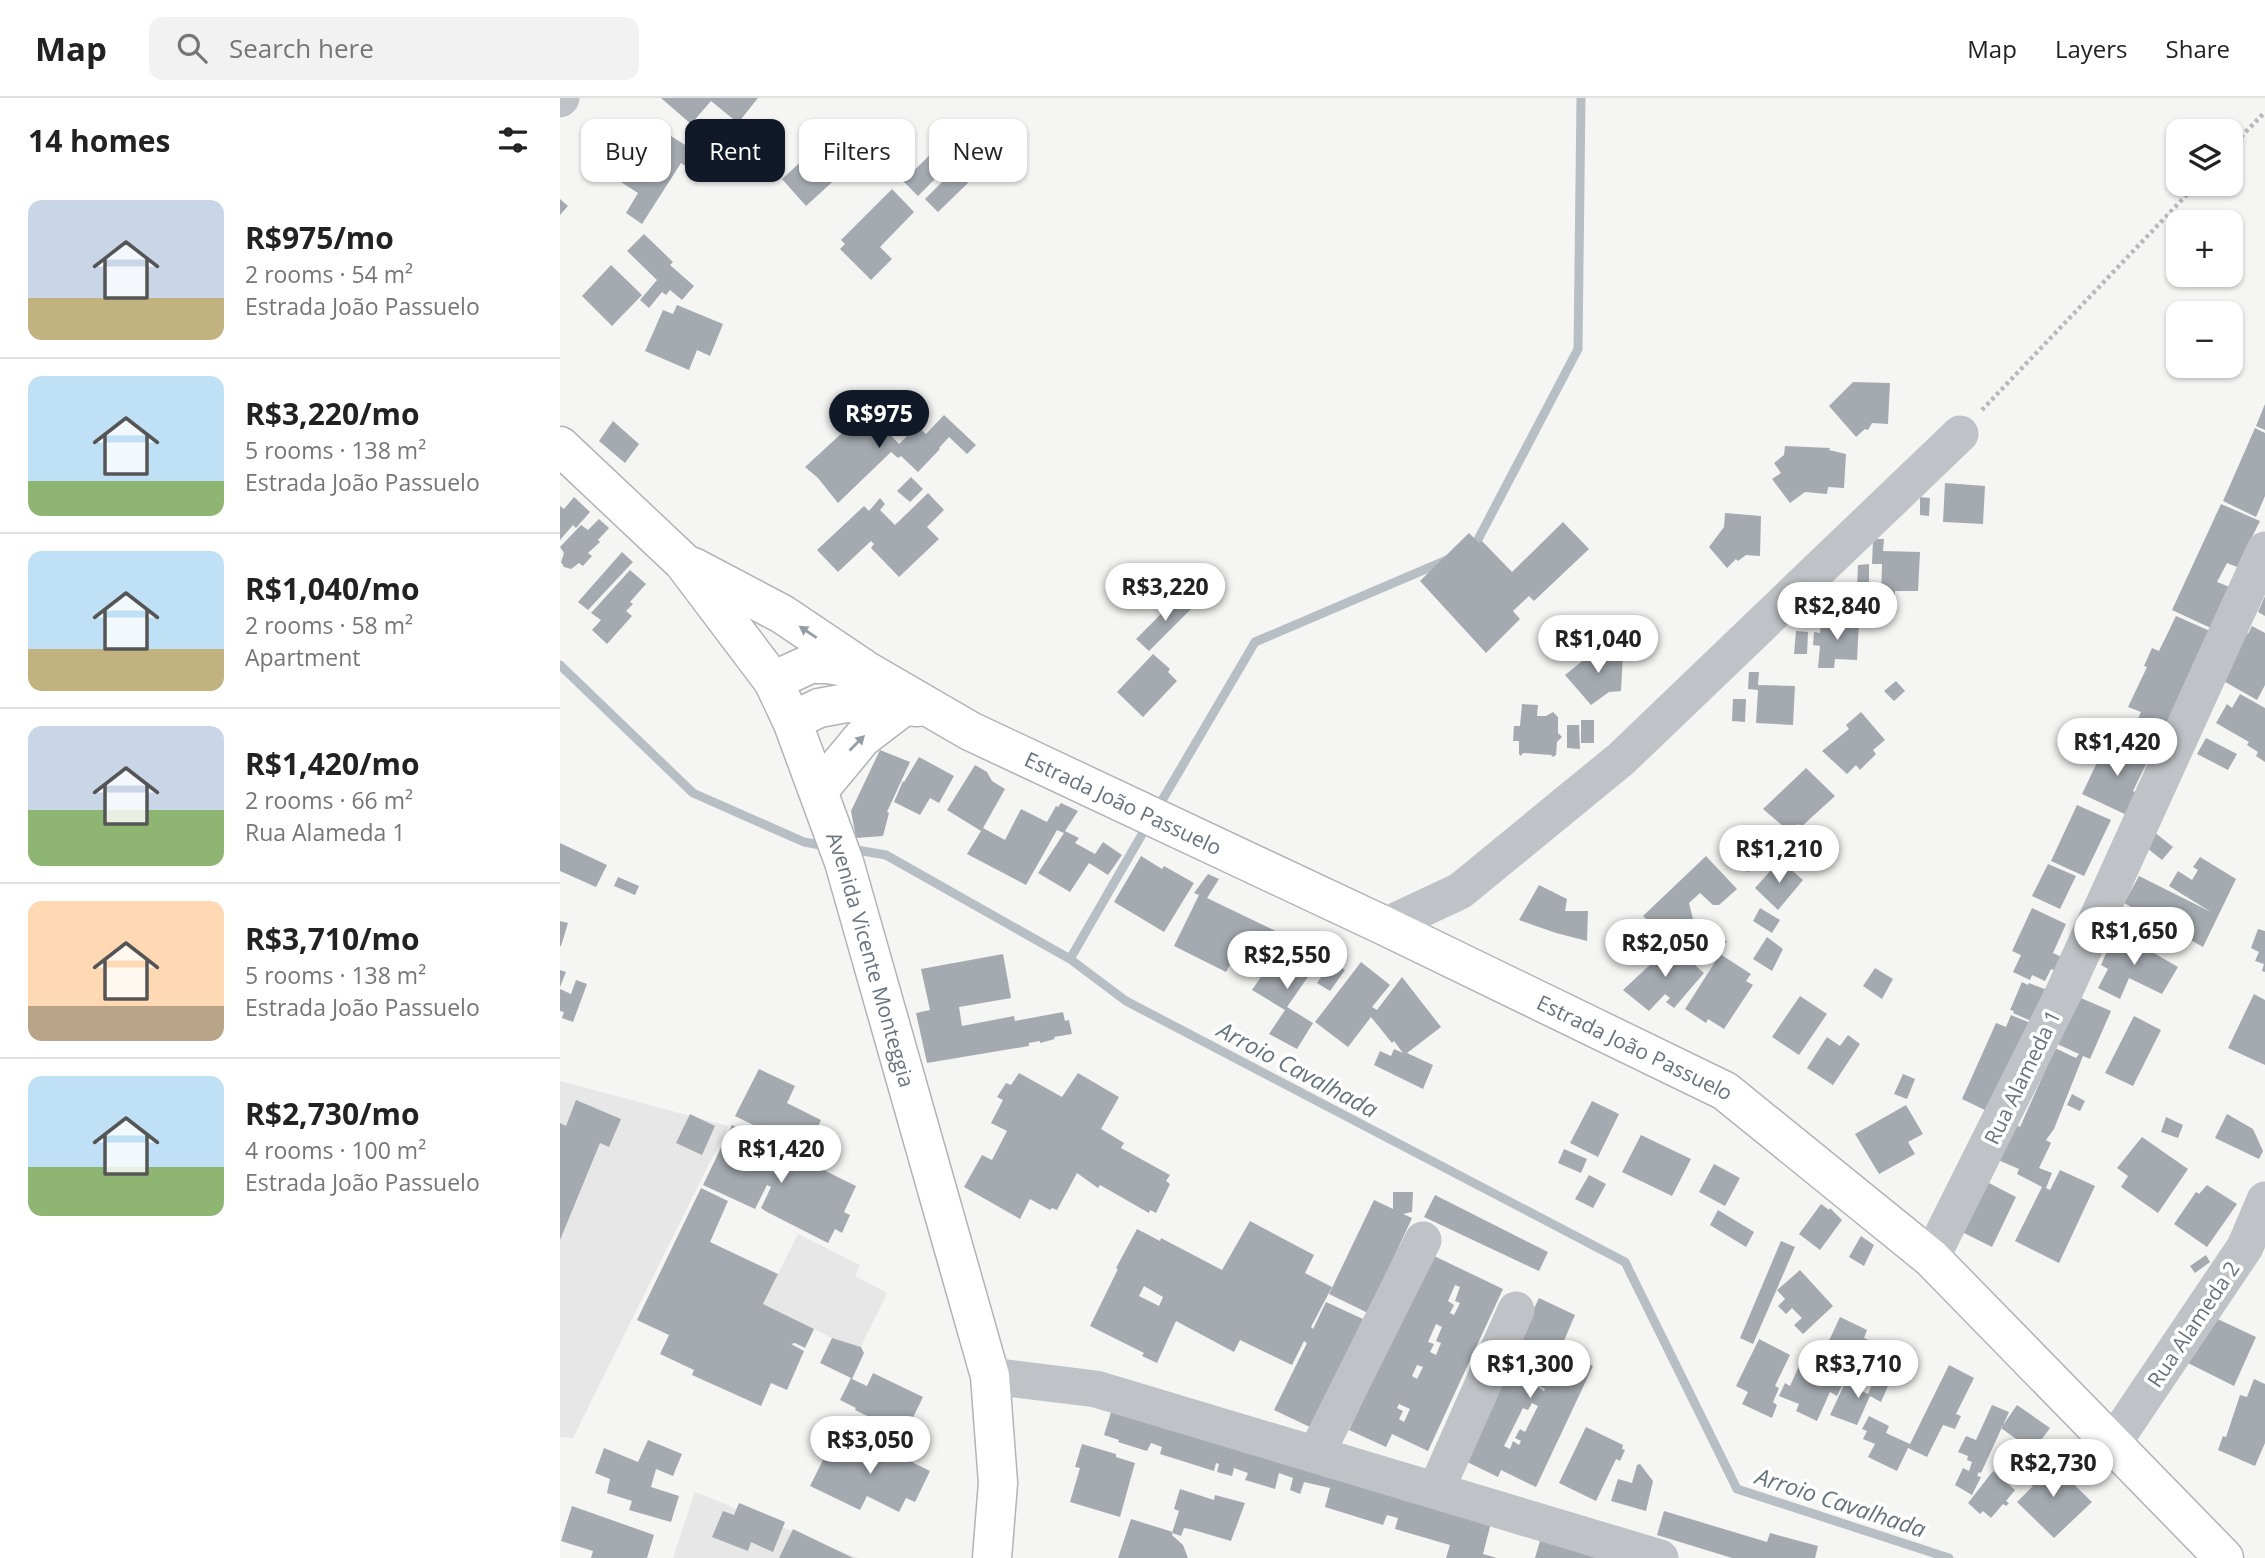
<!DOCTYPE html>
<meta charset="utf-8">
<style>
:root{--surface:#fff;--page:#f2f2f2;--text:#222;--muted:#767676;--line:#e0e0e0;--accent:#111827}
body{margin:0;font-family:"Open Sans",sans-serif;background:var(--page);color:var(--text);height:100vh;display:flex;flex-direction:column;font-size:26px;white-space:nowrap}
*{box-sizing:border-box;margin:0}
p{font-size:23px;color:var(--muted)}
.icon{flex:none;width:38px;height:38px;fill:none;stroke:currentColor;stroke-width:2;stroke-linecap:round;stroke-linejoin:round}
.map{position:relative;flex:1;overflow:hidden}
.details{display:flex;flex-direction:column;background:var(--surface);width:560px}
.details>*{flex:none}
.guide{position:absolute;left:21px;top:21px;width:665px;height:63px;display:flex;gap:14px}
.controls{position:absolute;left:1606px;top:21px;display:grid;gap:14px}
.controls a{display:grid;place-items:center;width:77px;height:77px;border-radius:14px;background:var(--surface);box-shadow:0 2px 5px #0004;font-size:35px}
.price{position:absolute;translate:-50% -60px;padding:0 16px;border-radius:24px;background:#fff;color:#222;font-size:23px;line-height:46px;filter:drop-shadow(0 2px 4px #0008)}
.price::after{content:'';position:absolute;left:50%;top:42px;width:21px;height:16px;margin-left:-10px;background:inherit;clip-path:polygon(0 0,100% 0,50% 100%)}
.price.active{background:var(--accent);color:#fff}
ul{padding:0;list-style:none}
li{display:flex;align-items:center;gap:21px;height:175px;padding:0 28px}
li+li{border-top:2px solid var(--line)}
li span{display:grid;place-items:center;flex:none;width:196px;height:140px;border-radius:14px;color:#555}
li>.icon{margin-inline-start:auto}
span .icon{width:84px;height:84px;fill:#fffc;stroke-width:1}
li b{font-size:30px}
h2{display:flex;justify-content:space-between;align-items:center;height:84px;padding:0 28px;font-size:30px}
.pill{padding:0 24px;border-radius:14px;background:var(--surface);box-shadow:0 2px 5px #0004;font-size:24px;line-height:63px}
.pill.active{background:var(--accent);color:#fff}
header{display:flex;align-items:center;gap:42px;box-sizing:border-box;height:98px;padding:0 35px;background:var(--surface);border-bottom:2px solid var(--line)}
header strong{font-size:33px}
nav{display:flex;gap:38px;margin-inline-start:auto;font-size:24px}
.search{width:490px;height:63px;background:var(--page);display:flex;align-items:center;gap:18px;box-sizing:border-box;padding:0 24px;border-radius:14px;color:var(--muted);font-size:26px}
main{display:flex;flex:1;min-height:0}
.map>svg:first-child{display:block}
</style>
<header>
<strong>Map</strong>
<div class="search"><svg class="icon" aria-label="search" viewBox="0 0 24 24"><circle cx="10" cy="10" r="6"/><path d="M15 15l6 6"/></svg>Search here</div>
<nav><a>Map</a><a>Layers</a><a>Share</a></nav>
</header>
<main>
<section class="details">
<h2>14 homes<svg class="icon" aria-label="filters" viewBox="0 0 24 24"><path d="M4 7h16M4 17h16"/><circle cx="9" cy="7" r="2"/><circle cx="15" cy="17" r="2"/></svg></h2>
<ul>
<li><span style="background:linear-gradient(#c9d6e8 70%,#c2b280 0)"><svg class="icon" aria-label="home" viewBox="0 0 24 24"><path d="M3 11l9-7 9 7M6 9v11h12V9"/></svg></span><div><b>R$975/mo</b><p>2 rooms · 54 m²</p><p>Estrada João Passuelo</p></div></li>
<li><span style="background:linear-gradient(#bfe0f5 75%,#8fb573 0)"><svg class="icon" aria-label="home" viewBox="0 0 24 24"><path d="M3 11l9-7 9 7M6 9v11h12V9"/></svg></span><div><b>R$3,220/mo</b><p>5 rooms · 138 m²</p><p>Estrada João Passuelo</p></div></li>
<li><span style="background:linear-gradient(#bfe0f5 70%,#c2b280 0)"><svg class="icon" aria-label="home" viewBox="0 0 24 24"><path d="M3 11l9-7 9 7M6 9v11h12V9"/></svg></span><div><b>R$1,040/mo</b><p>2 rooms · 58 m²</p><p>Apartment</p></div></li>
<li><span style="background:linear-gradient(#c9d6e8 60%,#8fb573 0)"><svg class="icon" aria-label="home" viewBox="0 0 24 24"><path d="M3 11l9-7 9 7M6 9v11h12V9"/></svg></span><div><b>R$1,420/mo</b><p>2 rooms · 66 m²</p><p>Rua Alameda 1</p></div></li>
<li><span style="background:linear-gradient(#ffd9b3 75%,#b9a48a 0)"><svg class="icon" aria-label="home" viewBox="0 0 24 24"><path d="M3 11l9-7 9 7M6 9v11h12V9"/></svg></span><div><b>R$3,710/mo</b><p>5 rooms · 138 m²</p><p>Estrada João Passuelo</p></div></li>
<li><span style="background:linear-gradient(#bfe0f5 65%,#8fb573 0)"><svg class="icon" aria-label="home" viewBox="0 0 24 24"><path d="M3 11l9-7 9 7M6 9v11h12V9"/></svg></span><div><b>R$2,730/mo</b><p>4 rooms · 100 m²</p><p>Estrada João Passuelo</p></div></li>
</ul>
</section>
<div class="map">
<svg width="1705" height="1460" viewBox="0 0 1705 1460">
<rect width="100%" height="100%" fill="#f5f6f3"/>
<path fill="#e6e7e6" d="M0,983L168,1028L13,1340L0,1339Z
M238,1136L300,1167L295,1178L327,1195L301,1249L272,1240L203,1206Z
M135,1394L298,1460H113Z"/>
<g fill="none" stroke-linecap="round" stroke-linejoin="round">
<path stroke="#b7bfc5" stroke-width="9" d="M913,451L1018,251L1021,0
M0,567L133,695L244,744L266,748
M597,711L695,544L887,462
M291,751L326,757L510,861L566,903L1065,1164L1177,1391L1389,1460
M510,861L588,726"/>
</g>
<path fill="#a4aab0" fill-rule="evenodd" d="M101,0H198L178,25L151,3L131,26Z
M87,23L130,50L127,55L133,60L127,69L121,65L82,126L66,115L78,95L53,79Z
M405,23L412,31L409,34L428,54L408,74L389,55L384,60L408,85L378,114L365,101L383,83L378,78L358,98L343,83Z
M268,39L290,63L278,74L281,76L246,108L222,81Z
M332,91L354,114L320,149L332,161L311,182L280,151L285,146L281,142Z
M0,101L8,108L0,117Z
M84,136L113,164L110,167L134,188L122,202L110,192L106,197L102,194L89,210L80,202L97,182L67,153Z
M51,167L82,197L52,228L22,198Z
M117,207L163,226L150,258L137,252L129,272L85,253L103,212L113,216Z
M1293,284L1330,285L1328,326L1312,325L1308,332L1305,331L1296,339L1269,308Z
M1705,306V332L1696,328Z
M349,309L362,323L357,328L366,336L384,317L416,347L407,356L389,339L379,350L380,351L358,374L341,358L338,360L331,354L278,405L258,380L245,369L307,312L339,346L353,332L340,317Z
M53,323L79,346L65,365L39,343Z
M1695,330L1705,335V398L1696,419L1663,403Z
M1225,348L1270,350L1269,352L1286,356L1284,390L1268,389L1267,396L1245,394L1230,405L1212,381L1221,375L1214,365L1224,357Z
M351,379L363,391L350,404L337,393Z
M1385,385L1425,388L1423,426L1383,424Z
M368,395L384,412L367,429L379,441L339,479L311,450L314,446L311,443L278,474L257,452L304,408L309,413L320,400L325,406L320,412L335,427Z
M14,399L30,414L16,430L13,427L0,442V408L4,411Z
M1360,399L1370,400L1369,418L1360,417Z
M1661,406L1700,423L1677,469L1667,465L1657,484L1675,491L1655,532L1612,512Z
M1165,415L1201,418L1200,458L1186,457L1178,463L1176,461L1167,470L1149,449L1164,429Z
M39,421L49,430L38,442L40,444L28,455L32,458L23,468L19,465L11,471L4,469L1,464L4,455L0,449L21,427L28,432Z
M1003,424L1029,451L974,503L969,498L953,513L960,521L926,555L860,483L909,435L919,445L922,443L952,474Z
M1313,441H1324L1323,453L1360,454L1358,493H1335V502L1321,501L1322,466H1312Z
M62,454L73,464L28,512L18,504Z
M1309,466V490H1297L1298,467Z
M70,472L86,486L70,504L73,506L66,513L72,518L47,546L32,532L41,522L31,515Z
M620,497L634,508L589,553L576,541Z
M1705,498V518L1698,514Z
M1264,518L1267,522L1293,523L1296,521L1299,523L1297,562L1275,561L1274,570H1258L1260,548L1253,547L1254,534L1260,535L1261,521Z
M1616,518L1650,533L1603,633L1578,621L1581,614L1568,609L1587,569L1584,568L1592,550L1599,553Z
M1692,528L1705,535V587L1697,602L1660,581L1685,534L1688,536Z
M1236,533L1248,534L1247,556H1234Z
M1026,553L1063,556L1061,593L1049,594L1031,607L1005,577L1026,560Z
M593,556L610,571L608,574L617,583L583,619L557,594Z
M1189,574H1199L1198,587L1235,588L1233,627L1196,625L1198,592L1188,591Z
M1336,583L1345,593L1334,603L1324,593Z
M1680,596L1705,610V664L1696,658L1698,654L1687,647L1689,644L1656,625L1667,606L1672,610Z
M1173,601H1186L1185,624L1172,623Z
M962,606L978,607L977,618H986L993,614L998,619V635L1002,639L997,644L996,657L993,659L991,657L963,655L961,658L959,656V643H953L954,628H960Z
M1301,614L1325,642L1313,652L1316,656L1300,672L1296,667L1287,676L1262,653L1289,631L1286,627Z
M1021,622H1034V645H1021Z
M1007,627H1019L1020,651L1007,650Z
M1646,640L1677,656L1668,672L1637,656Z
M1557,642L1590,658L1573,693L1582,698L1571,719L1522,696L1544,650L1551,654Z
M320,652L350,664L327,714L329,715L323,738L296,740L291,713Z
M359,659L394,678L379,705L370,700L360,717L334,704L343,683L344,684Z
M415,667L427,674L432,683L445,691L423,730L445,742L461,711L487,724L496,708L498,709L501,705L518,713L505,733L519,740L515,745L535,756L543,744L562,757L548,777L529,765L510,794L478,775L504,735L497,732L466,787L407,756L421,733L387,712Z
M1246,670L1275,698L1241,729L1238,726L1230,734L1203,711Z
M1517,707L1551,722L1524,778L1491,763Z
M1189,730L1213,750L1188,774L1163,755Z
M1593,733L1613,749L1602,762L1582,746Z
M0,745L47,767L36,789L0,773Z
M581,758L602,771L604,768L634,785L604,834L554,804Z
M1146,758L1177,791L1159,807H1153L1140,795L1129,805L1134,825L1113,845L1083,818Z
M1640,759L1676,781L1643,849L1564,805L1579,778L1651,814L1609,788L1618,773L1632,782L1638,772L1633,769Z
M1220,762L1243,782L1218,812L1195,790Z
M1488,766L1516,778L1500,811L1472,798Z
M648,776L659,781L647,800L722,836L695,876L672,863L666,874L614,848L639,797L634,795Z
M58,779L79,788L75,797L54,788Z
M979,787L1007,801L1005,813H1028L1027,843L996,835L959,822Z
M1200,810L1220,822L1212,835L1193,823Z
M1472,810L1506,826L1493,855L1506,861L1500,875L1491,871L1485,883L1472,877L1470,882L1453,874L1461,857L1452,853Z
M1145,821L1167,844L1145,864L1123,841Z
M0,823L8,825L1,848H0Z
M1698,831L1705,833V874L1702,873L1704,866L1695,863L1699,854L1691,850Z
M1556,833L1618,869L1602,896L1569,880L1560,901L1538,890L1548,871L1541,867Z
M1207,839L1223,851L1212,873L1193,861Z
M727,841L759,863L727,909L753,925L737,951L709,936L725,912L692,892Z
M1115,845L1131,857L1128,861L1144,875L1114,910L1106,904L1110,900L1105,896L1089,913L1063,892L1095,862L1098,865Z
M443,856L451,900L399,909L402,928L454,918L455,923L503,914L505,923L509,922L512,936L494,939L495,941L480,945V943L469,945V948L367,965L356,915L370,912L361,871Z
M1160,856L1191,876L1186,883L1193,887L1164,931L1148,921L1146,925L1125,911Z
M772,863L785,872L770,893L757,885Z
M801,864L830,887L812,909L817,912L842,879L881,929L847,955L873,967L863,991L814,967L820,953L831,958L834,951L843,955L834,943L832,945L811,919L788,949L755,924Z
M1315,870L1333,881L1322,901L1303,888Z
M0,872L6,874L0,889Z
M16,882L27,886L13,924L2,920L4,914L0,913V891L11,896Z
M1462,884L1468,887L1469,885L1490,893L1476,925L1453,915L1454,913L1450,912Z
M1694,896L1705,902V967L1668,950Z
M1514,897L1551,913L1530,961L1523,958L1494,1031L1486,1042L1491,1045L1479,1070L1492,1075L1486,1090L1490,1092L1500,1072L1535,1088L1499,1165L1455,1143L1482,1089L1457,1076L1459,1071L1438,1062L1454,1026L1460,1029L1495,950L1516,960L1519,956L1493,944Z
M1240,898L1267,916L1239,957L1212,939Z
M1451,917L1475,927L1429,1014L1402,1001L1436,925L1446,929Z
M1574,918L1601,932L1573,988L1545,975Z
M1288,937L1300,946L1273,987L1247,970L1267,939L1280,948Z
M199,971L235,988L227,1005L261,1022L253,1039L258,1041L248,1061L213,1044L216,1038L175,1018Z
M459,975L502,999L518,975L559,999L541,1031L564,1045L561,1050L610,1077L606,1083L610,1086L596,1115L590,1112L589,1115L540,1087L538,1090L517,1075L497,1112L492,1110L490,1112L470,1101L460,1121L404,1089L422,1057L432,1062L447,1033L431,1025L443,1002L437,999L446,985L451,987Z
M1343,976L1355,981L1347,1001L1334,996Z
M1512,996L1525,1003L1520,1013L1507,1007Z
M16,1002L61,1021L49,1049L40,1045L0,1142V1025L6,1028Z
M1032,1003L1059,1016L1038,1059L1010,1045Z
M1346,1007L1363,1036L1348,1044L1355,1056L1319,1076L1295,1036Z
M130,1016L155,1028L142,1057L116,1045Z
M1667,1016L1693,1031L1703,1053L1699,1061L1655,1040Z
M1606,1019L1623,1027L1618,1040L1601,1034Z
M172,1027L225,1053L219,1065L227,1071L235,1058L296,1088L284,1114L290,1117L282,1135L275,1131L268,1145L207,1114L201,1110L211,1089L207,1087L195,1111L143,1087Z
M1081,1037L1131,1061L1112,1098L1062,1074Z
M1582,1039L1628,1071L1598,1115L1561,1089L1568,1078L1557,1070Z
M1004,1051L1027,1061L1021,1075L998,1065Z
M1154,1066L1180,1080L1165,1108L1139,1094Z
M1029,1077L1046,1086L1033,1110L1015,1101Z
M1427,1084L1456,1099L1432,1149L1402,1134Z
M1647,1087L1677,1106L1647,1149L1614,1126L1636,1094L1639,1096Z
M141,1090L168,1103L150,1144L218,1176L203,1206L254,1231L245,1250L235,1245L231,1246L244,1253L227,1292L211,1285L201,1308L132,1277L134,1272L100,1256L109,1237L77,1222Z
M833,1094H853L852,1114L843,1116L852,1120L808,1215L769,1196L814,1102L833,1111Z
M875,1097L988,1154L979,1173L864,1119Z
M1261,1106L1269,1112L1270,1110L1282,1122L1260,1152L1239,1136Z
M1158,1112L1194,1134L1186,1149L1150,1127Z
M690,1123L754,1157L745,1175L772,1189L751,1229L753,1231L766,1204L803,1221L752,1330L714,1312L747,1245L744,1243L732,1267L680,1242L674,1254L616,1223L597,1265L582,1258L584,1255L530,1228L558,1171L556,1170L577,1131L600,1143L601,1140L662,1172ZM584,1188L603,1199L599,1208L579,1198Z
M1301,1138L1314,1147L1304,1168L1289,1159Z
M1221,1143L1235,1149L1193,1246L1180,1240Z
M872,1157L943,1191L868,1353L832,1336L826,1349L789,1332ZM895,1187L900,1189L895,1203L900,1205L894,1217L890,1215L894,1207L888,1203ZM876,1226L882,1229L876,1243L881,1245L876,1257L870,1254L874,1246L868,1244ZM857,1267L863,1269L857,1281L852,1278ZM839,1306L850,1311L844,1324L839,1321L843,1313L837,1310Z
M1646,1157L1650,1164L1635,1175L1630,1168Z
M1240,1172L1273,1208L1243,1236L1234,1227L1242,1220L1232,1210L1226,1216L1218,1208L1225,1201L1217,1192Z
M979,1200L1015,1217L1000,1252L1033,1268L976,1389L941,1372L938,1379L901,1361ZM982,1270L987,1272L979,1288L985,1291L984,1293L974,1286ZM972,1305L978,1308L965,1334L960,1331L955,1340L961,1343L959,1347L953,1343L950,1351L944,1348L963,1310L968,1312Z
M1649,1217L1696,1239L1674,1288L1626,1264Z
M1280,1219L1307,1232L1304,1240L1322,1248L1303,1289L1285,1281L1277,1298L1270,1294L1257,1323L1236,1313L1239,1306L1219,1298L1225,1285L1230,1288L1239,1268L1254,1275Z
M272,1240L301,1249L304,1255L292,1281L307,1288L313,1275L363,1299L345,1336L295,1312L296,1310L280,1302L291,1280L260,1265Z
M1199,1241L1230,1257L1215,1288L1219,1290L1213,1304L1217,1307L1212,1320L1182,1306L1188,1294L1176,1288Z
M1389,1267L1414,1280L1396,1316L1401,1318L1395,1331L1383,1327L1367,1359L1348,1350L1337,1373L1308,1359L1315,1346L1303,1341L1307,1333L1302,1331L1309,1318L1329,1328L1326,1335L1350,1346Z
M1317,1275L1331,1281L1321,1304L1310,1298L1297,1327L1270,1317L1285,1285L1308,1296Z
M1694,1281L1705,1286V1345L1695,1368L1658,1352L1663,1338L1666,1339L1680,1297L1687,1299Z
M1432,1307L1449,1314L1421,1375L1419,1374L1417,1378L1421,1379L1412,1397L1395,1387L1403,1370L1409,1373L1412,1364L1407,1362L1408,1358L1398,1354L1406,1338L1416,1342Z
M1457,1307L1490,1330L1473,1353L1441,1330Z
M553,1308L934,1413L923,1456L937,1460H886L890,1447L835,1431L838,1420L827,1417L823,1427L765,1409L770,1390L744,1384L740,1396L730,1392L733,1380L719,1375L715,1391L685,1382L688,1375L674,1370L672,1378L657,1374L659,1366L656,1365L654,1373L600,1356L602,1349L591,1345L587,1353L558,1344L559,1342L544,1337Z
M1026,1329L1063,1347L1062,1351L1065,1352L1060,1363L1056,1361L1036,1403L999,1385Z
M296,1336L370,1373L355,1404L346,1400L339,1414L307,1398L300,1412L250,1388L267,1354L275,1358L278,1352L287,1356Z
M88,1342L122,1356L113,1378L96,1371L91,1389L119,1398L111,1424L69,1412L72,1403L47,1395L50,1381L35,1375L44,1350L78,1364Z
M522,1346L556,1356V1359L575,1365L560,1419L510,1404L520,1370L515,1369Z
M1482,1364L1487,1370L1492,1365L1532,1404L1494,1440L1457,1404L1473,1388L1471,1387L1475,1382L1469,1376Z
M1080,1366L1093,1383L1086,1413L1051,1403L1058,1381L1072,1385L1077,1367Z
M1433,1373L1455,1392L1446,1403L1449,1405L1446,1408L1443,1406L1431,1420L1423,1413L1420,1416L1408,1405Z
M620,1391L654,1402L655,1397L685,1405L671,1443L630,1431L624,1430L621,1438L612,1435L619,1413L614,1411Z
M179,1405L225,1424L213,1454L191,1444L188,1453L152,1439L163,1413L174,1417Z
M12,1408L94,1437L87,1460H31L33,1453L1,1443Z
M1104,1413L1207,1444L1210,1435L1258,1448L1255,1460H1172L1097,1437Z
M571,1421L613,1434L612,1437L623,1447L628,1460H558Z
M984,1429L1053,1460H975Z
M233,1431L293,1460H219Z"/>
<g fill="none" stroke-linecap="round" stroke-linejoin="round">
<g stroke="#b0b4b9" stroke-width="41">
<g id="secondary">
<path id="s1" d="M0,348L123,464L213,583L232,623L284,764L430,1278L438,1385L432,1460"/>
<path d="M133,469L222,516L301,569"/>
<path id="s2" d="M213,583L250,566H267L305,572L410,633L825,828L1165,993L1371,1160L1664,1460"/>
<path d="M232,623L259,610L286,605L358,609"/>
<path d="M259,692L302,640L344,608"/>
</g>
</g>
<path stroke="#b7b9bc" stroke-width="4.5" stroke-dasharray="3.5 3.5" stroke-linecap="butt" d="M1671,49L1705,14
M1422,312L1637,86"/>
<path stroke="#bfc2c6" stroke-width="37" d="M0,1L1,0
M825,828L900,793L1061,661L1400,336
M1371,1160L1504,894L1705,452
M430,1278L536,1291L1100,1460
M1553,1345L1685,1149L1705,1102
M756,1356L863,1142
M876,1392L956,1212"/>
<use href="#secondary" stroke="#fff" stroke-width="38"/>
</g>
<defs><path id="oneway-solid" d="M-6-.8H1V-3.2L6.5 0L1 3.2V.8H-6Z" transform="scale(1.75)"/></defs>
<g fill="#959da7">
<use href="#oneway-solid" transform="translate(248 534) rotate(-146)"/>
<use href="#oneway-solid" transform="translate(297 645) rotate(-45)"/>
</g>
<g text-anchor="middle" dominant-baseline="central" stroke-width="7" stroke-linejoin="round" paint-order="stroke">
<g font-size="21" fill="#687381" stroke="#fff">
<text stroke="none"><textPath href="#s2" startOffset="387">Estrada João Passuelo</textPath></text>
<text stroke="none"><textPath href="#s1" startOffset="614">Avenida Vicente Monteggia</textPath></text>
<text stroke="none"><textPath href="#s2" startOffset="954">Estrada João Passuelo</textPath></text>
<text transform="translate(1462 979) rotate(-64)">Rua Alameda 1</text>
<text transform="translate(1633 1226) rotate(-56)">Rua Alameda 2</text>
</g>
<g font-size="23" font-style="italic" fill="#64737d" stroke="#fff">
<text transform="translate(738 971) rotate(28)">Arroio Cavalhada</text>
<text transform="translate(1281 1404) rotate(18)">Arroio Cavalhada</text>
</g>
</g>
</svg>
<div class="controls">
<a><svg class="icon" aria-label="layers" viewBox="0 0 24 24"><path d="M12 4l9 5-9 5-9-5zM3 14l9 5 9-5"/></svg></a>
<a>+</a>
<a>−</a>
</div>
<b class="price active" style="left:319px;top:352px">R$975</b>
<b class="price" style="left:605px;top:525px">R$3,220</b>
<b class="price" style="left:1277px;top:544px">R$2,840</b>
<b class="price" style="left:1038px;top:577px">R$1,040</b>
<b class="price" style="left:1557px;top:680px">R$1,420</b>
<b class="price" style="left:1219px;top:787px">R$1,210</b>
<b class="price" style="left:1574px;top:869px">R$1,650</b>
<b class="price" style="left:1105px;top:881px">R$2,050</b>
<b class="price" style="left:727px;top:893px">R$2,550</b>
<b class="price" style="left:221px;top:1087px">R$1,420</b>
<b class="price" style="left:970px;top:1302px">R$1,300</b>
<b class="price" style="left:1298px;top:1302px">R$3,710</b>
<b class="price" style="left:310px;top:1378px">R$3,050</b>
<b class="price" style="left:1493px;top:1401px">R$2,730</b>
<div class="guide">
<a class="pill">Buy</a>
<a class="pill active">Rent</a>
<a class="pill">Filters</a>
<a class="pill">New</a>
</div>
</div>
</main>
